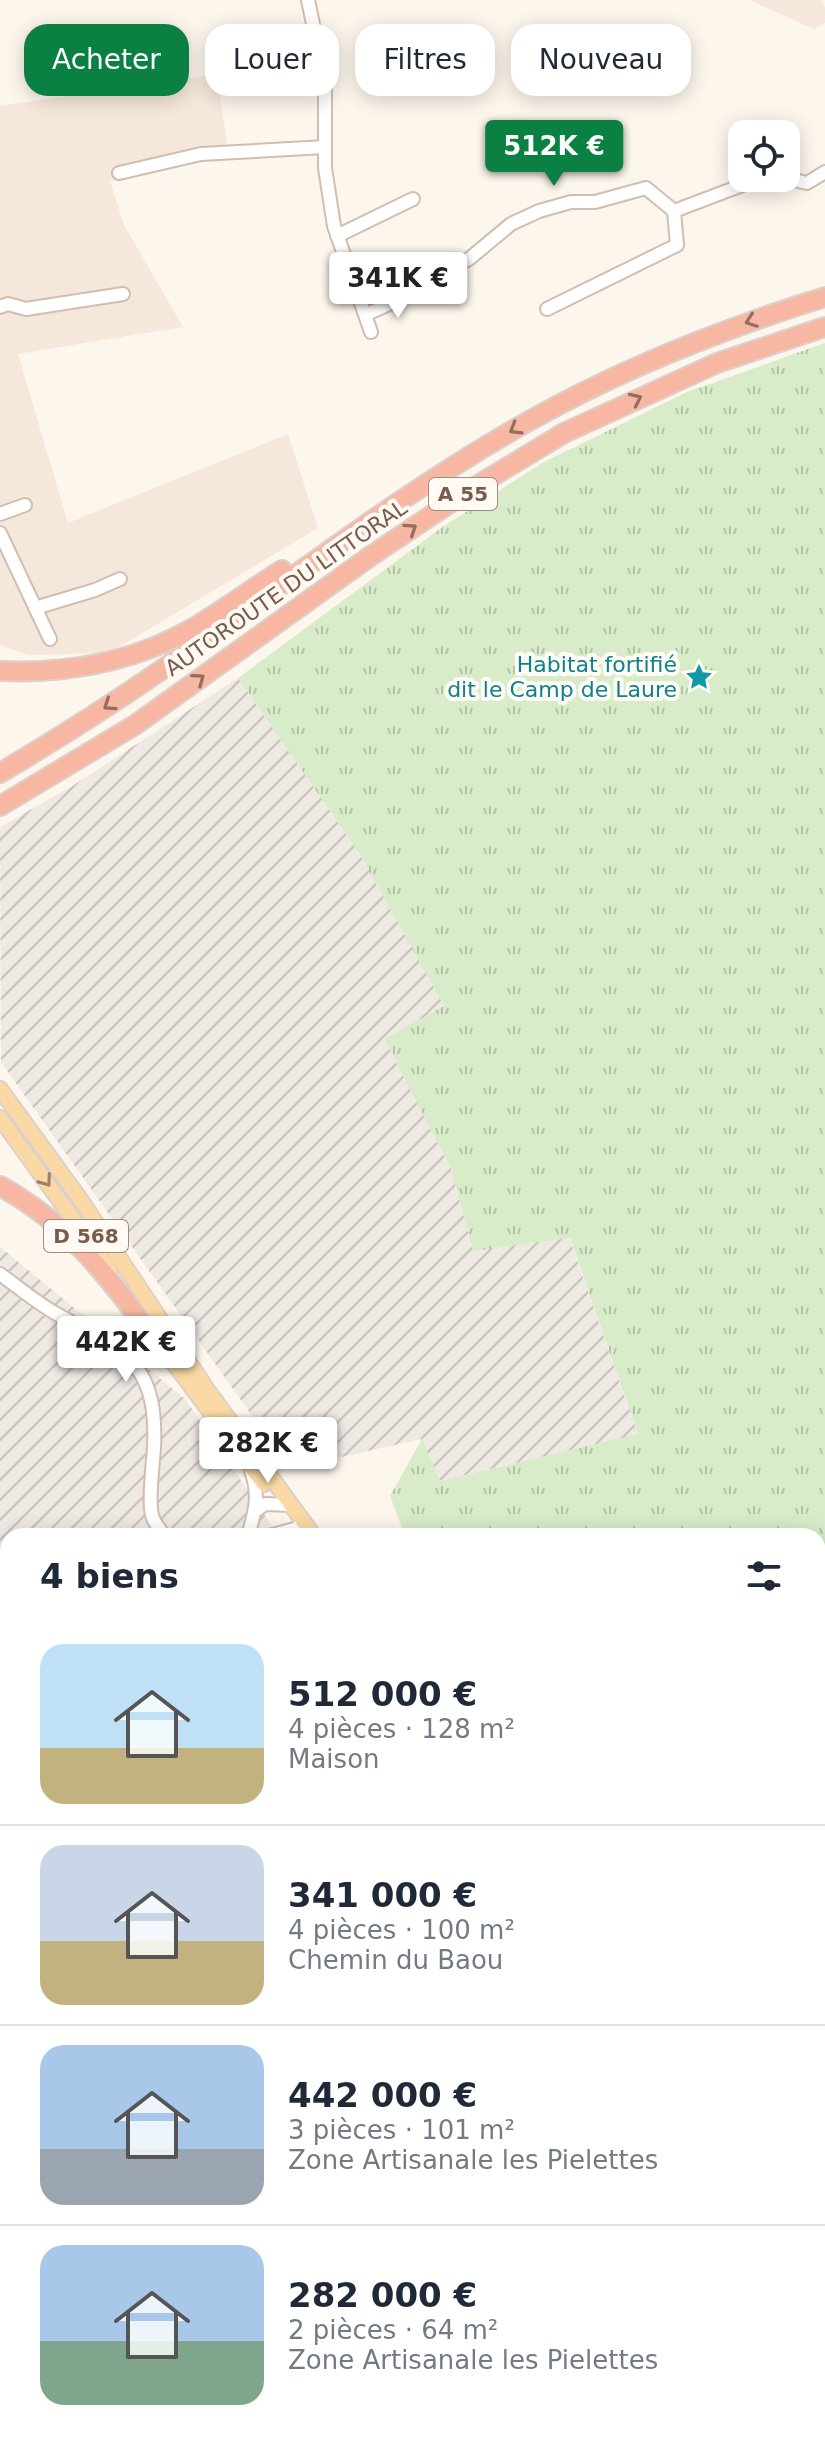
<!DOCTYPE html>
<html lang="fr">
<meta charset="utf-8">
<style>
:root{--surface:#fff;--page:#f6f6f7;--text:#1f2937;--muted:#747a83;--line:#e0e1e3;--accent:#0b8043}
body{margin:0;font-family:"DejaVu Sans",sans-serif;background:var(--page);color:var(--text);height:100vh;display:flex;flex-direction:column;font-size:30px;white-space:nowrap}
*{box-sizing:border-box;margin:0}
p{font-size:26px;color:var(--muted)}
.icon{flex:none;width:44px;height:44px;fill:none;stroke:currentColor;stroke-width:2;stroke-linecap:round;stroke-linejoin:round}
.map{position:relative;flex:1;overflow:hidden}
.drawer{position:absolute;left:0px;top:1528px;width:826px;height:914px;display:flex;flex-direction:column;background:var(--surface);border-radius:24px 24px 0 0;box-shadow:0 4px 20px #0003}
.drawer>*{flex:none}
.guide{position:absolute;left:24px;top:24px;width:778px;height:72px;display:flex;gap:16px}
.buttons{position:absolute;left:728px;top:120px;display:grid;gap:16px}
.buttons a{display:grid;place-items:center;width:72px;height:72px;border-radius:16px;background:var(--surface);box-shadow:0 4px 20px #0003;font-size:40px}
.price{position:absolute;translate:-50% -68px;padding:0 18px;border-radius:8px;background:#fff;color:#222;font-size:26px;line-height:52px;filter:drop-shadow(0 2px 4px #0008)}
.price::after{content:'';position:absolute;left:50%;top:48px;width:24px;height:18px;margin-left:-12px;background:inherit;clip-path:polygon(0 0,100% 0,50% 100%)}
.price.current{background:var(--accent);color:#fff}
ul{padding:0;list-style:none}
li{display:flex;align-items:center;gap:24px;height:200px;padding:0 40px}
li+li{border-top:2px solid var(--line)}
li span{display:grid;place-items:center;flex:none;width:224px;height:160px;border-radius:24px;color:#555}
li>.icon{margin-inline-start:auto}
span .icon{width:96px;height:96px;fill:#fffc;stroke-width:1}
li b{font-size:34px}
h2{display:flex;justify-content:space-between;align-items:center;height:96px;padding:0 40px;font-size:34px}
.pill{padding:0 28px;border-radius:24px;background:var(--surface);box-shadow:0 4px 20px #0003;font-size:28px;line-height:72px}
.pill.current{background:var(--accent);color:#fff}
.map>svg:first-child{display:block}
</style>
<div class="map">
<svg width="825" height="2441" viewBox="0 0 825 2441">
<defs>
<pattern id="industrial-furrows" width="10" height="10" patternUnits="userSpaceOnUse" patternTransform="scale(2)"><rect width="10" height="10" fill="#efe9e4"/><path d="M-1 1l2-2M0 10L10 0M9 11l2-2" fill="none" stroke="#c7c0bb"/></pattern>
<pattern id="grass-tufts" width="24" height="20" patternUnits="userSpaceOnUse" patternTransform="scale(2)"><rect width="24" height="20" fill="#d8ecc9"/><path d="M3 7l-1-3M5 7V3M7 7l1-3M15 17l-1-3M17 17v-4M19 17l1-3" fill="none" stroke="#b4c2a5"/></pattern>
</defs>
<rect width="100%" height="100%" fill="#fdf6ec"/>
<path fill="#f5e8da" d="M749,0H821L825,7V23L814,29Z
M216,74L229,153L110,181L124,225L183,327L18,354L68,523L288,434L318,528L109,653L29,655L0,645V106Z"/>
<path fill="url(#industrial-furrows)" d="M238,678L359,853L445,1007L384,1039L451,1169L473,1251L569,1237L638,1435L439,1481L421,1439L293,1468L260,1427L1,1062L0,827L74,785Z
M0,1247L185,1399L279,1536H8V1687L5,1685L0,1688Z"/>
<path fill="url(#grass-tufts)" d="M825,343V2441H0V1688L5,1685L8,1688V2434H818V1536H405L390,1496L422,1439L440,1481L638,1434L570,1238L473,1251L451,1169L384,1039L444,1006L359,853L238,678L441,528L542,463L687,392Z"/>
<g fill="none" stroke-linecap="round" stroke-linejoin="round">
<g stroke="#d1beb0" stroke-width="16">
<path id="minor" d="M308,0L325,82V168L334,226L371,332
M119,173L201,154L325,147
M785,178L807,183L825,172
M337,236L413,199
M439,273L469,259L511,224L539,211L571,202H595L646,188L674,211
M0,307L8,304L26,309L123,294
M547,309L677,245L674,211L761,178
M365,315L415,292
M0,514L25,505
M0,533L50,639
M35,608L95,590L120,579
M0,1274C18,1287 36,1302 55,1313C123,1352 158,1359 154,1448C153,1464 148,1501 152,1515C153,1522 161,1530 164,1536
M255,1511L265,1504L292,1505
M248,1536C255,1512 260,1495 251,1471
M269,1536L298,1528L302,1519"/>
</g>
<g stroke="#dad1cd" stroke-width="18">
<path id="major" d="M0,1089L80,1199L208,1391L314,1536
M0,1118L110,1270
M164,1350L264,1484
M818,2368L825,2373"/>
</g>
<g stroke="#dad1cd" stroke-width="22">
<path id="highway" d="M0,671C70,674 134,662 195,627C225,609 253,588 282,570
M0,773C59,738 117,701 173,662C291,580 404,491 529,421C623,368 722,329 825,297
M0,806L135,725L372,555L465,493L564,433L717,363L825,327
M0,1186C78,1229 116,1289 169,1358"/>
</g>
<use href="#minor" stroke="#fff" stroke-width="12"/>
<use href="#major" stroke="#fbd9a5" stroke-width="14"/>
<use href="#highway" stroke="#f7b7a3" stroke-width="18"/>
</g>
<defs><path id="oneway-chevron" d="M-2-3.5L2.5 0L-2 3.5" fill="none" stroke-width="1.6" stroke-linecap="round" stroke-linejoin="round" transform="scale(2)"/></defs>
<g stroke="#936e5e">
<use href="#oneway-chevron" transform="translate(751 321) rotate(160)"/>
<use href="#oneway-chevron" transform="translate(636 399) rotate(-25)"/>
<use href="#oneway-chevron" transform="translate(515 429) rotate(149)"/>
<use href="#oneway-chevron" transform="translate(411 529) rotate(-34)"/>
<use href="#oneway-chevron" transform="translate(199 679) rotate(-36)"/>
<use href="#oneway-chevron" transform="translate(109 705) rotate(146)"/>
</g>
<use stroke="#a18267" href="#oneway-chevron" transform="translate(46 1181) rotate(54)"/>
<defs>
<g id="sight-bare" transform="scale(2.16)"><path d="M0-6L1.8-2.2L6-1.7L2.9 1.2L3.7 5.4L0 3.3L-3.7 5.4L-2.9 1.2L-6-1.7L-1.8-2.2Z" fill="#0f9aa8" stroke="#fffaf3" stroke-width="2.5" paint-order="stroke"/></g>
</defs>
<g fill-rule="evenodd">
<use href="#sight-bare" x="699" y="677"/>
</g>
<g text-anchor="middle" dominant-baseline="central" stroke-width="8" stroke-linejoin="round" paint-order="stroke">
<g fill="#fffaf3" stroke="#a28b7f" stroke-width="2">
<rect x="429" y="478" width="68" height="32" rx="6"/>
<rect x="44" y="1220" width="84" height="32" rx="6"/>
</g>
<g font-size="20" font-weight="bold" fill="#7a5c4d">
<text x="463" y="494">A 55</text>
<text x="86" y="1236">D 568</text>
</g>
<g font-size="22" fill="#7a5c4d" stroke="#fffaf3">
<text transform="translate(286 588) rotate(-35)">AUTOROUTE DU LITTORAL</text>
</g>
<g font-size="22" fill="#0d838f" stroke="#fffaf3" text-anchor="end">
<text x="677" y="664">Habitat fortifié<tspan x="677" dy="25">dit le Camp de Laure</tspan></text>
</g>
</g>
</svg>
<div class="buttons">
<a><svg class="icon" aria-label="locate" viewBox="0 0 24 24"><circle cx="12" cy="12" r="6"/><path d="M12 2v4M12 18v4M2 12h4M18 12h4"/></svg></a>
</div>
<b class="price current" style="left:554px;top:188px">512K €</b>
<b class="price" style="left:398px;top:320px">341K €</b>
<b class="price" style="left:126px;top:1384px">442K €</b>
<b class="price" style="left:268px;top:1485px">282K €</b>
<div class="guide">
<a class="pill current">Acheter</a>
<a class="pill">Louer</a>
<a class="pill">Filtres</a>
<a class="pill">Nouveau</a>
</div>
<section class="drawer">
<h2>4 biens<svg class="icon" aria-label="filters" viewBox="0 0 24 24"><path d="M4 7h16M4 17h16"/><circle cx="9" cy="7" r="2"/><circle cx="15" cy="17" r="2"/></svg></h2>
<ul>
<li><span style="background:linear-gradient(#bfe0f5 65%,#c2b280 0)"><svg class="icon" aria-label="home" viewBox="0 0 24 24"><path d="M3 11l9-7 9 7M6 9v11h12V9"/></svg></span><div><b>512 000 €</b><p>4 pièces · 128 m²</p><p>Maison</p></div></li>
<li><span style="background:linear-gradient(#c9d6e8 60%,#c2b280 0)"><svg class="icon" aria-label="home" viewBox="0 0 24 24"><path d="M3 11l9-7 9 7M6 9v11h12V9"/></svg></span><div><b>341 000 €</b><p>4 pièces · 100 m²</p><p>Chemin du Baou</p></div></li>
<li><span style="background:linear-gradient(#a9c7e8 65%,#9aa5b1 0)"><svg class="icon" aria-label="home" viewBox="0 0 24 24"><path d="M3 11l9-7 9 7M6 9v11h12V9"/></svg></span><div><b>442 000 €</b><p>3 pièces · 101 m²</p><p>Zone Artisanale les Pielettes</p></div></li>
<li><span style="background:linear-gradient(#a9c7e8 60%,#7fa58c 0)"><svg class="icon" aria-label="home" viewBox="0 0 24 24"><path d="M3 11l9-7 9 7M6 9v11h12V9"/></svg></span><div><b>282 000 €</b><p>2 pièces · 64 m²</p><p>Zone Artisanale les Pielettes</p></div></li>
</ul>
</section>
</div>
